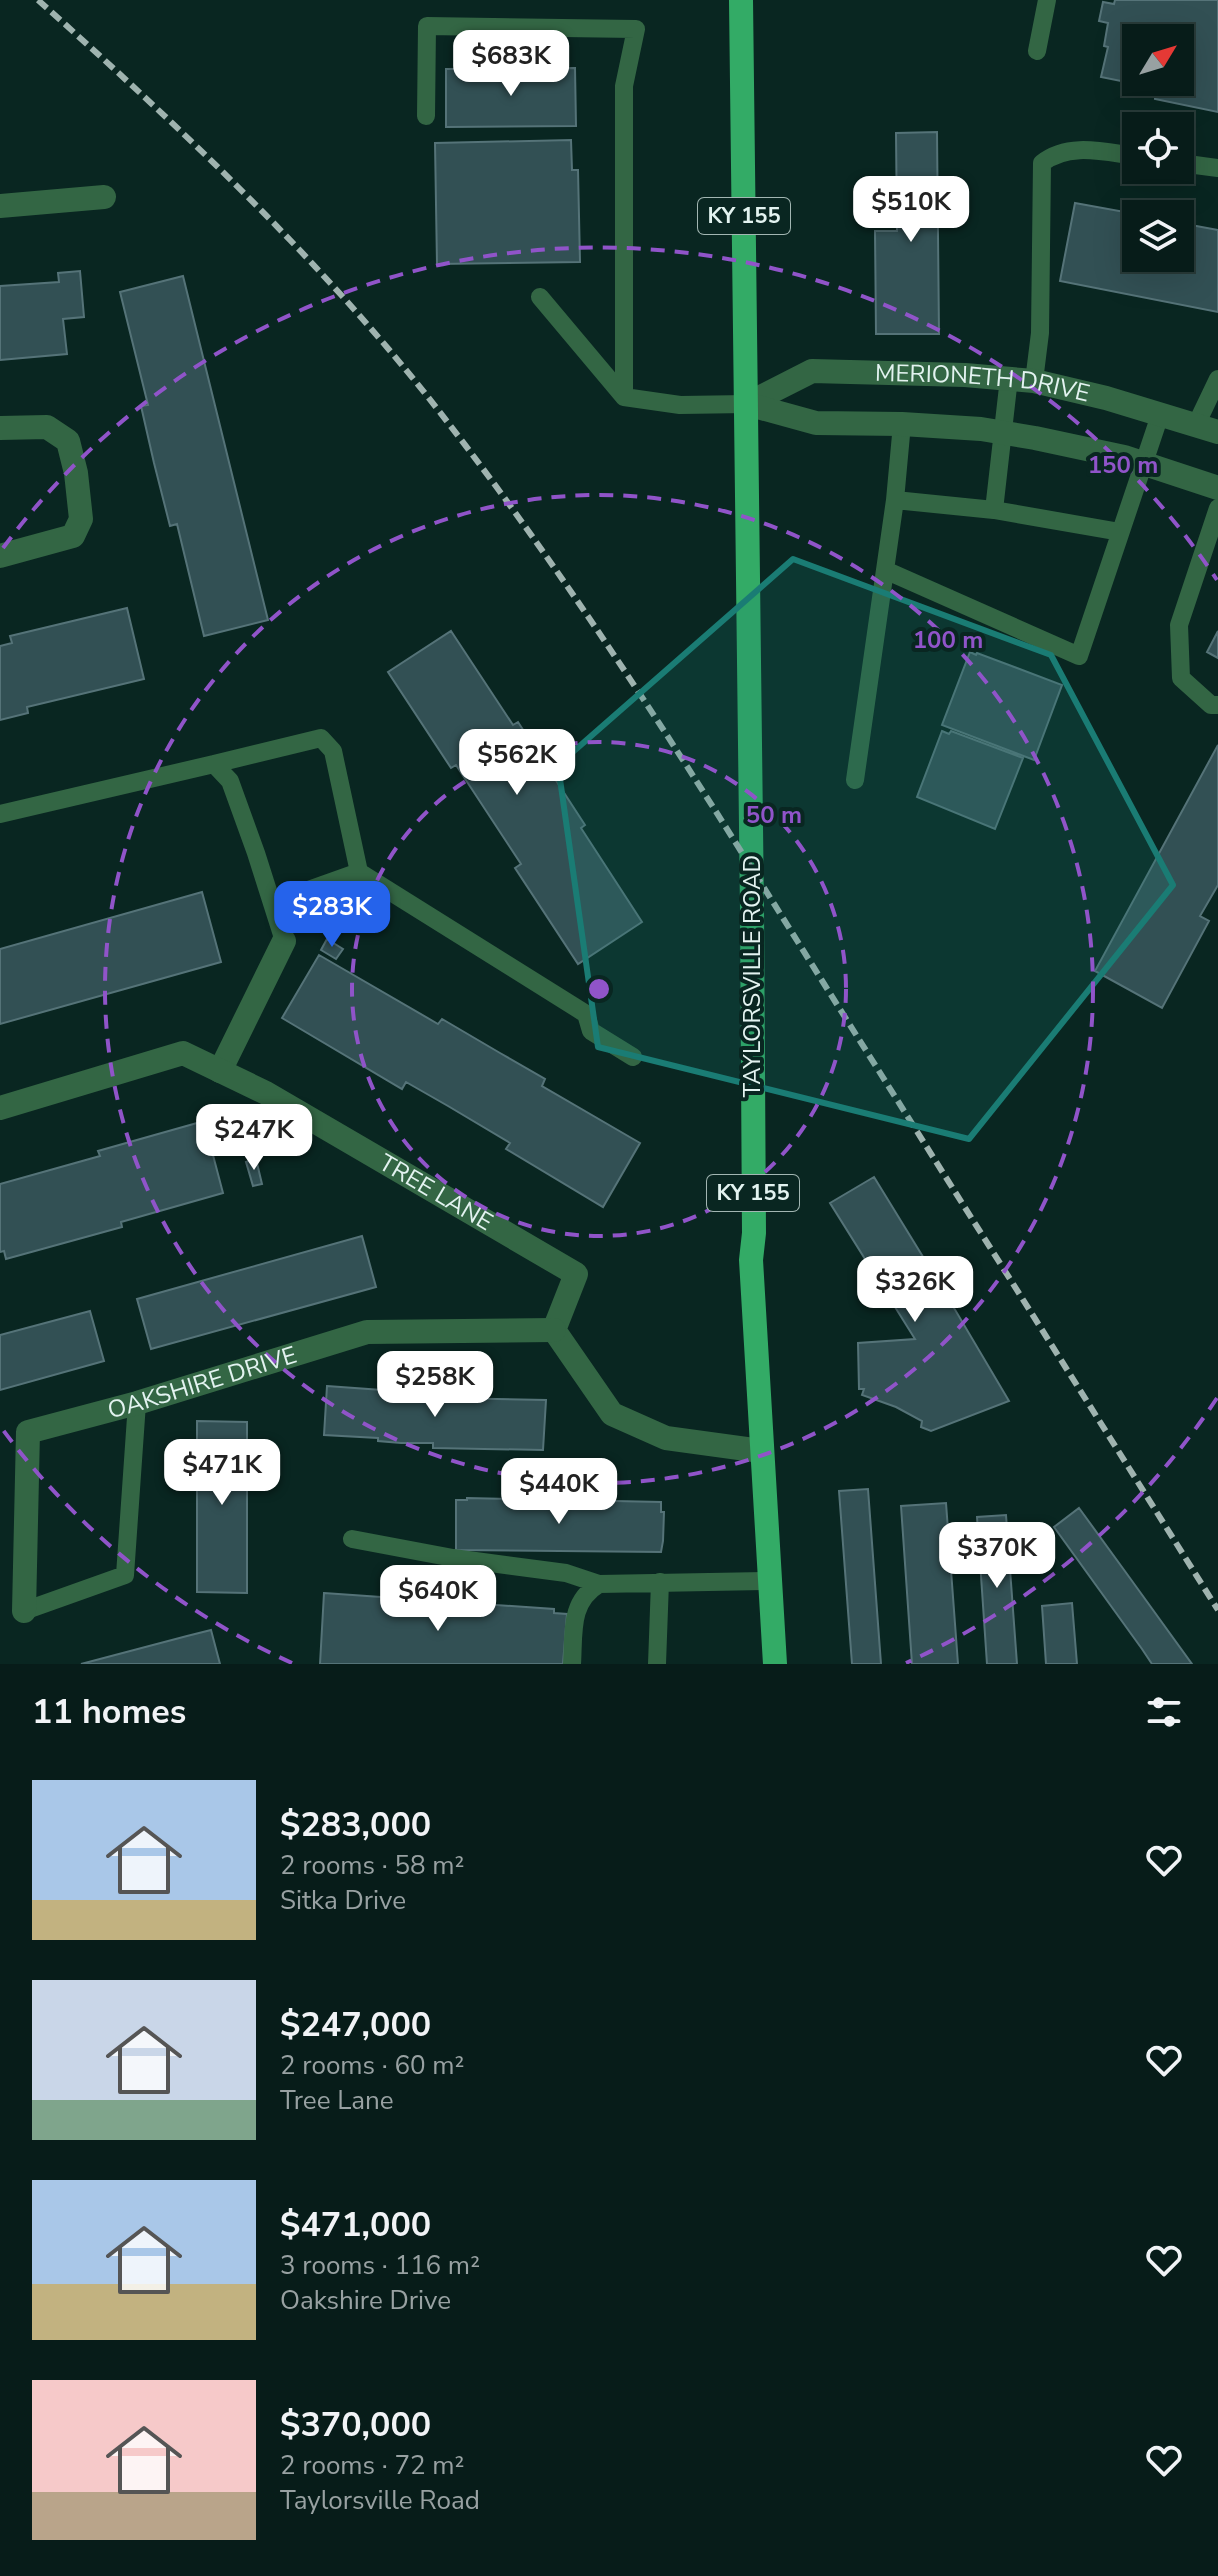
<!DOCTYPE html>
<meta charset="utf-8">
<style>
:root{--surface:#071c19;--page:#102522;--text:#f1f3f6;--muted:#98a1a2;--line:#283a38;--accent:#2563eb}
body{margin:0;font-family:"Nunito Sans",sans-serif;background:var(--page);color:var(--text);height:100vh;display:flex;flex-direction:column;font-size:30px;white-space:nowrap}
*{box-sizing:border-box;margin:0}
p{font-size:26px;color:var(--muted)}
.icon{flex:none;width:44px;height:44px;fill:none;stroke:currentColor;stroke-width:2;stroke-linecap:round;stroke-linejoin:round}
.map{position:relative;height:1664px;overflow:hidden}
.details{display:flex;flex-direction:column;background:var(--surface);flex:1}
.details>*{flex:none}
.needle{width:52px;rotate:52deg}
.controls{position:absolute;left:1122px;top:24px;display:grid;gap:16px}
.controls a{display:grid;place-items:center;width:72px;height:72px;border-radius:0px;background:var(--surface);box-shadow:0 8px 32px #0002,0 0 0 2px var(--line);font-size:40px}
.price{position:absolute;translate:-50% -68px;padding:0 18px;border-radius:16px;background:#fff;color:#222;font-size:26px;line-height:52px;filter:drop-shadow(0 2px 4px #0008)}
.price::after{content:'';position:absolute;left:50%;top:48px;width:24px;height:18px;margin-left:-12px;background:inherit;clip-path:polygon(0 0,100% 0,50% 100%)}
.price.active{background:var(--accent);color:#fff}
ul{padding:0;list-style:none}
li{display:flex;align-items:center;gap:24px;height:200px;padding:0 32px}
li span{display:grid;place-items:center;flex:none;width:224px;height:160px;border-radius:0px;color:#555}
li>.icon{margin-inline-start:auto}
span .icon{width:96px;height:96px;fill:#fffc;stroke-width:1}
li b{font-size:34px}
h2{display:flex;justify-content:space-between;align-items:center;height:96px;padding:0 32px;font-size:34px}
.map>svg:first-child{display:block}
</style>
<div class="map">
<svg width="1218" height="1664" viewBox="0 0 1218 1664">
<rect width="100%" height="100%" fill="#092621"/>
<path fill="#325054" stroke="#557378" stroke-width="2" fill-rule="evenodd" d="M1115,0H1218V112L1155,99L1156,88L1101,77L1108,47L1104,46L1108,23L1099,21L1103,2L1114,4ZM1136,38H1180V82H1136Z
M575,68L576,126L446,127V69Z
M937,132L939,334H876L875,231H897L896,133Z
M571,140L572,170H578L580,262L437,264L435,143Z
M1075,203L1136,214V258H1180V223L1218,230V312L1060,281Z
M80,271L84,317L63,319L67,354L0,360V286L59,282L58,273Z
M183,276L268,620L204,636L177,524L170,526L154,463L141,406L148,405L120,292Z
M127,608L144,679L27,707L28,713L0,720V646L12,643L10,636Z
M451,631L513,725L518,722L585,825L581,828L642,922L578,964L515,868L521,864L456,765L451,768L388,672Z
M1218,631V658L1207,652Z
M970,652L976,655L977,653L1062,685L1034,760L942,725Z
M942,731L949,734L951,731L1023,758L995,829L917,797Z
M1218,745V885L1200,916L1209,921L1162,1008L1095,971Z
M202,892L221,962L0,1024V949Z
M327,939L343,949L336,959L321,950Z
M319,955L438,1024L442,1019L500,1053L545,1079L542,1086L640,1143L603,1207L506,1149L510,1143L448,1106L406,1082L402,1089L282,1018Z
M204,1121L223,1193L121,1222L122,1227L6,1259L4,1251L0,1252V1184L100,1156L98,1151Z
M256,1159L262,1184L253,1186L246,1162Z
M874,1177L944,1291L952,1286L963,1303L954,1308L1009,1401L931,1431L921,1427L922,1421L896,1407L862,1395L864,1389H859L858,1343L915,1339L830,1203Z
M362,1236L376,1287L151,1349L137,1299Z
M90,1311L104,1361L0,1390V1335Z
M327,1386L437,1394V1397L443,1398L546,1400L543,1450L433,1448V1443H401L378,1441V1438L324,1435Z
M197,1421L247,1422V1593L197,1592Z
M868,1489L881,1664H852L839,1491Z
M467,1498L661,1502V1512H664L663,1541L661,1552L456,1550V1500H467Z
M946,1503L958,1664H912L901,1506Z
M1079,1508L1127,1574L1192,1664H1152L1142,1649L1054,1527Z
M1006,1515L1017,1664H987L977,1517Z
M324,1593L554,1609V1613L567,1614L563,1664H320Z
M1072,1603L1077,1664H1046L1042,1606Z
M211,1630L220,1664H81L187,1636Z"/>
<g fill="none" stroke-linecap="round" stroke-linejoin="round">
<path stroke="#364" stroke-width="18" d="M1037,51L1047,0
M426,116L427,26L636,29L624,86V397L680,405L747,404
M1180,163L1218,168
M540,297L624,397
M1034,381L1040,333L1042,163C1069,142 1104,152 1136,156
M902,424L895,500L994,510L1009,378
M1196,425L1218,379
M1218,508L1179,625L1181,678L1211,705H1218
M994,510L1120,532
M885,570L1079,656L1160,415
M214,764L321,738L333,751L359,872L586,1014L591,1031L633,1057
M855,780L895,500
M0,814L214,764L230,781L256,853L284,941
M272,903L359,872
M352,1539L453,1558L566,1573L599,1584
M24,1611L125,1575L137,1403
M572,1664C574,1633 569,1602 599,1584L770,1581
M657,1664L660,1582"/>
<g stroke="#364" stroke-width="24">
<path d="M0,206L104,197"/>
<path id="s1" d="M747,404L812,371L965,375L1034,381L1106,398L1218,432"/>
<path d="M747,404L816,423L902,424L981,429L1035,438L1124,457L1218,488"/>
<path d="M0,428L47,427L68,441L76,473L81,519L73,536L0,556"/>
<path d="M220,1071L284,941"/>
<path id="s2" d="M0,1108L183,1053L266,1093L576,1274L554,1330L612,1414L666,1438L761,1451"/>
<path id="s3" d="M24,1611L28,1432L137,1403L367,1332L554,1330"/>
</g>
<path stroke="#33ab66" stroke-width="24" d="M741,0L752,909L754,1233L751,1260L775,1664"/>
<path stroke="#9fb3af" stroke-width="6" stroke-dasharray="12 6" stroke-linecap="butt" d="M38,0C181,128 320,259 439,411C579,591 700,785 821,979C953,1189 1086,1399 1218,1610"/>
</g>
<path fill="#1a7c74" fill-opacity="0.2" stroke="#1a7c74" stroke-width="6" stroke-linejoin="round" d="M793,559L1051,655L1173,885L969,1139L598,1047L558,765Z"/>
<g fill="none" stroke="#9054c9" stroke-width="4" stroke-dasharray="14 10">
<circle cx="599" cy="989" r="247"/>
<circle cx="599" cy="989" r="494"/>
<path d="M1217 1398A741 741 0 0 1 906 1663M292 1663A741 741 0 0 1 3 1430M3 548A741 741 0 0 1 1217 580"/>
</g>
<g text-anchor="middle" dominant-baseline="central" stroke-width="8" stroke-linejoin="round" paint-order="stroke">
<g fill="#092621" stroke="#a2b6b2" stroke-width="2">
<rect x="698" y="198" width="92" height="36" rx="6"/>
<rect x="707" y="1175" width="92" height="36" rx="6"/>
</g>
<g font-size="22" font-weight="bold" fill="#e3f3f0">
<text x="744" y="216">KY 155</text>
<text x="753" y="1193">KY 155</text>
</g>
<g font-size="24" fill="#e3f3f0" stroke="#092621">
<text stroke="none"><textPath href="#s1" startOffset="244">MERIONETH DRIVE</textPath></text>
<text transform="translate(752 976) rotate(-90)">TAYLORSVILLE ROAD</text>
<text stroke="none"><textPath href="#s2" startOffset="480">TREE LANE</textPath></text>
<text stroke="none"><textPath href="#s3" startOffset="360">OAKSHIRE DRIVE</textPath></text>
</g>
</g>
<circle cx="599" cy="989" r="12" fill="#9054c9" stroke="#092621" stroke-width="4"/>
<g font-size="24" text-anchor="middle" font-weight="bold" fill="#9054c9" stroke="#092621" stroke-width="8" stroke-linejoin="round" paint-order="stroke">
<text x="1123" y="473">150 m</text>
<text x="948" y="648">100 m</text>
<text x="774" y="823">50 m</text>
</g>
</svg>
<div class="controls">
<a><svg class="needle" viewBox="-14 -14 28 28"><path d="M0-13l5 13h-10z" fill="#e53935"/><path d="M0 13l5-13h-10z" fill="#98a1a2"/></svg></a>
<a><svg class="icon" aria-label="locate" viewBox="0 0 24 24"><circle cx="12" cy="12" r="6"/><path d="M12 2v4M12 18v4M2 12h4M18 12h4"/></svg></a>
<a><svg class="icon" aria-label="layers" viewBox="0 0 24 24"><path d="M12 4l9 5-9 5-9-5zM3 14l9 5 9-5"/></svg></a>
</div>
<b class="price" style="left:511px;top:98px">$683K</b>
<b class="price" style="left:911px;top:244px">$510K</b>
<b class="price" style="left:517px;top:797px">$562K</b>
<b class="price active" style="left:332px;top:949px">$283K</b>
<b class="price" style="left:254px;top:1172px">$247K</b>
<b class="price" style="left:915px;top:1324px">$326K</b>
<b class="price" style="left:435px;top:1419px">$258K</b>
<b class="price" style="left:222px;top:1507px">$471K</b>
<b class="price" style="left:559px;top:1526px">$440K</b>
<b class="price" style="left:997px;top:1590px">$370K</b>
<b class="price" style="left:438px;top:1633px">$640K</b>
</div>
<section class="details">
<h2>11 homes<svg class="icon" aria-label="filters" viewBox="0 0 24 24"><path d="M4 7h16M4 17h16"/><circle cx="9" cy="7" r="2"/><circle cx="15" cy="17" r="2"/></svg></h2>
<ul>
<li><span style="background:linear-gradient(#a9c7e8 75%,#c2b280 0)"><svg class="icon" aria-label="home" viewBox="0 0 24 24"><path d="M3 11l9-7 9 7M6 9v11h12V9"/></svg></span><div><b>$283,000</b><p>2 rooms · 58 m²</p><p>Sitka Drive</p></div><svg class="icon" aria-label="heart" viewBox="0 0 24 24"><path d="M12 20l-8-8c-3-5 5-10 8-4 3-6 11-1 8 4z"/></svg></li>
<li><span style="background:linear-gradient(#c9d6e8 75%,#7fa58c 0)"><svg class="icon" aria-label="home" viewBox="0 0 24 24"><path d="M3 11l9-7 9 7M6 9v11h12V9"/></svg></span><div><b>$247,000</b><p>2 rooms · 60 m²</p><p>Tree Lane</p></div><svg class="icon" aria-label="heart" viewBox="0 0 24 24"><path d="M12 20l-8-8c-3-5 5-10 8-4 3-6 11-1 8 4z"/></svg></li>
<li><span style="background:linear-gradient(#a9c7e8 65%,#c2b280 0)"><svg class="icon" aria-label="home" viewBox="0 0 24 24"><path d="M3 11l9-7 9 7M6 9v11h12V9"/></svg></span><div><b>$471,000</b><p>3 rooms · 116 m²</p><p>Oakshire Drive</p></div><svg class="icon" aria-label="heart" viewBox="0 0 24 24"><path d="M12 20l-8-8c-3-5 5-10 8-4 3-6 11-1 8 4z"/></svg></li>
<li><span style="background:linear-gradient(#f6c9c9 70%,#b9a48a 0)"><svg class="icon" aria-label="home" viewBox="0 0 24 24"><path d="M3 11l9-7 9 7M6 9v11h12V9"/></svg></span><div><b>$370,000</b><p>2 rooms · 72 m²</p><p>Taylorsville Road</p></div><svg class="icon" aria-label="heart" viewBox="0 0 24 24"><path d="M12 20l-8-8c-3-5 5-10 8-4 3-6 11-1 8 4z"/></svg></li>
</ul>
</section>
